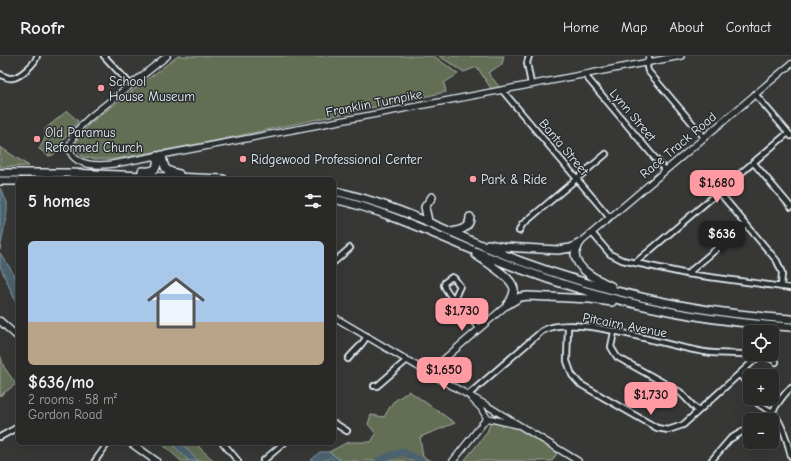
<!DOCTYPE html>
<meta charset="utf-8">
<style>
:root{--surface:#292a28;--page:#313230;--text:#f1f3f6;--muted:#a5a7a8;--line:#454645;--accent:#ff9aa2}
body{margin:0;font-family:"Comic Neue",sans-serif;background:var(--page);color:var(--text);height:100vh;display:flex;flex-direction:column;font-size:15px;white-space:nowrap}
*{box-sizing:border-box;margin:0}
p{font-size:13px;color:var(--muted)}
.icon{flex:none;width:22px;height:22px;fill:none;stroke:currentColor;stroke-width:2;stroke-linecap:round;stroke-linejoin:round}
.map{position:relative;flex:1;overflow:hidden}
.sheet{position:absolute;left:16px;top:121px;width:320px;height:268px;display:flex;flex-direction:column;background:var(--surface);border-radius:6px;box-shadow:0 4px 16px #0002,0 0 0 1px var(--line)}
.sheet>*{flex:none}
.controls{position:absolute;left:743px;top:269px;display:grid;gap:8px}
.controls a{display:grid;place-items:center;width:36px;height:36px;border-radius:6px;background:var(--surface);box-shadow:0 4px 16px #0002,0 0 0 1px var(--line);font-size:20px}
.price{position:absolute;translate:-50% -34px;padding:0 9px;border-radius:8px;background:var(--accent);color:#111;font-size:13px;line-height:26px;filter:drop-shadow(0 1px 2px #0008)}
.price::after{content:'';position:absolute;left:50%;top:24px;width:12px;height:9px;margin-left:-6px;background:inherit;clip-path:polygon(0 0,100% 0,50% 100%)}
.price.on{background:#222;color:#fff}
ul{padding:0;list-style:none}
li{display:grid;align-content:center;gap:8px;height:212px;padding:0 12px}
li+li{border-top:1px solid var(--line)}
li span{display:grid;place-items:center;height:124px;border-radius:6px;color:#555}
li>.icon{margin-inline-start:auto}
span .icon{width:72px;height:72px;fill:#fffc;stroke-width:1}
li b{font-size:17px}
h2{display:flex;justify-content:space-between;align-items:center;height:48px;padding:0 12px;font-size:17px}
header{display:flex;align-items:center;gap:24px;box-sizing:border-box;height:56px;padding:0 20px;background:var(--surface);border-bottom:1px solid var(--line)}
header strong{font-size:19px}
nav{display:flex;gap:22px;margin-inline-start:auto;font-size:14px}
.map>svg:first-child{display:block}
</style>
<header>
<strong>Roofr</strong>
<nav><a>Home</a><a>Map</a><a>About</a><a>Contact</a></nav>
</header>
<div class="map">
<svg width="791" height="405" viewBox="0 0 791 405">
<rect width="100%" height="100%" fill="#373836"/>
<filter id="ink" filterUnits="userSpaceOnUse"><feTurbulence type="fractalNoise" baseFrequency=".025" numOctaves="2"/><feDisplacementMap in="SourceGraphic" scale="8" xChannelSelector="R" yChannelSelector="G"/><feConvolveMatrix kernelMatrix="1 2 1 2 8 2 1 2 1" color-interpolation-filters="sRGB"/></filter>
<g filter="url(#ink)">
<path fill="#636e54" stroke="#a6b0a6" d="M178,0H434L458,18L444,27L446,36L214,85L115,103H95L83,101L77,95L76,85L89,68Z
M439,0H504L502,8L488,17L502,34H492L477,11L464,16Z
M67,55L78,65L53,99L49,100L39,93C43,86 47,82 45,73Z
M0,91L29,110L0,111Z
M0,299L4,311L16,328L0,340Z
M409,335L455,367L420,381L423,401L431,405H342L329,396L348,386H371L376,378L368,368L371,359L384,361L393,346Z
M492,359L498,360L559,394L552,405H464L486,378L493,362Z
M161,387H198L199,391L214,405H181Z"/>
<path fill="#4b636f" stroke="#8a9ca6" d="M0,132L7,146V156L0,194Z
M0,197L12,215L18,229V251L0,210Z
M171,387H181L198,405H189Z
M320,396H329L342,405H334L331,402L323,405H310Z"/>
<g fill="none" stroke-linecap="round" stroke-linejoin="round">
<path stroke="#4b636f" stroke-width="7" d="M379,405L392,399L403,396L422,405"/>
<g stroke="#e8f1f8" stroke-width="8">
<path id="minor" d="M104,0L131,29
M529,0L527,7L531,28
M649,0L647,11L648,15L704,81
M0,18C4,20 7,23 12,22C19,22 36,7 37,0
M584,18L665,114
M502,34L610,162
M755,38L791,80
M753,106L791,151
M719,136L777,205L782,217L781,231
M519,175L522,169L606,98
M592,177L610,198L622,204L687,218L791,232
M334,206L350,192
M635,207L788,77
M687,218L746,168
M454,243L460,230L454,222L452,221L445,226L444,229C447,239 471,263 479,272
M568,270L567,305L572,319L580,328L657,372L668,374L683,369L759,300
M614,276L611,291L617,301L680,336L698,355
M348,303C354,295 362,290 367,280
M739,318L747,327L750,334
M374,330H377L407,304
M468,339L542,275C577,255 671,294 713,297C728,298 765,296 776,306
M753,342C757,350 766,351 773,357C782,365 788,388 791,400
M763,364C776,356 779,341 791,332
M334,367L347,375
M0,381L18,371
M223,387L238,405
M95,405L108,387
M263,405L284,387
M711,405L730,383L750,371"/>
</g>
<g stroke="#e8f1f8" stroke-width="8">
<path id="tertiary" d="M167,0L89,62C74,75 56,101 88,108C98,110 109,109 119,107L681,0
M580,187L791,8
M334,261L422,313L486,349L578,405
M429,316L507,249
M471,342L481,352L487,362
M487,362L518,369
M453,405L487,362"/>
</g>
<g stroke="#e8f1f8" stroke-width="9">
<path id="secondary" d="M0,265L18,281
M131,387L156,405"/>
</g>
<g stroke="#e8f1f8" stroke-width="10">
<path id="trunk" d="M162,99C164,113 165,115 179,118
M142,115C156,116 158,113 157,100
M0,117H68L223,123
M0,125H18
M334,135C400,149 458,181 520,205C607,237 699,257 791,263
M334,143C399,158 455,189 517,212C605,245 697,265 791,271
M428,165L425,151L432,141
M452,176C461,174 470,172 470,161
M488,188L504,191L558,194L571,192L580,187
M579,188L575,198C576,214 598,224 611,230
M476,199C486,206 512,221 514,233C514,239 511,244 508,248
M507,249L520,241L528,240L590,243L612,246"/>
</g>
<use href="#minor" stroke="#2a2d2e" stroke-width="4.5"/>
<use href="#tertiary" stroke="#2a2d2e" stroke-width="5.5"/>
<use href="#secondary" stroke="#2a2d2e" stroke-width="6"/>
<use href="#trunk" stroke="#2a2d2e" stroke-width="7"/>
</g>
</g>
<g fill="#ff9aa2" stroke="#2a2d2e" stroke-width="1.5">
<circle cx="101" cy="32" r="4"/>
<circle cx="37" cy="83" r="4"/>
<circle cx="243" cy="103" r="4"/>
<circle cx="473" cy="123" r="4"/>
</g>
<g text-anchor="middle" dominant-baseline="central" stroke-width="3" stroke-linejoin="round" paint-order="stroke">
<g font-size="13" fill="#e8f1f8" stroke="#2a2d2e" text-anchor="start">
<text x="109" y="25">School<tspan x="109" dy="15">House Museum</tspan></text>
<text x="45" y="76">Old Paramus<tspan x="45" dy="15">Reformed Church</tspan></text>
<text x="251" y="103">Ridgewood Professional Center</text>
<text x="481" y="123">Park &amp; Ride</text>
</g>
<g font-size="13" fill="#e8f1f8" stroke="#2a2d2e">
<text transform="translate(374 47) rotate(-11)">Franklin Turnpike</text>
<text transform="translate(633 59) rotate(50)">Lynn Street</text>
<text transform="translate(678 89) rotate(-40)">Race Track Road</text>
<text transform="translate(564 91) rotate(50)">Banta Street</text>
<text transform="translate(625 269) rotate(11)">Pitcairn Avenue</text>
</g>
</g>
</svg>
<div class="controls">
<a><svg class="icon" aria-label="locate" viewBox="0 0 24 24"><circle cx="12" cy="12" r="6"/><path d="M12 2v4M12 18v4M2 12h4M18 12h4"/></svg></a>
<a>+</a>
<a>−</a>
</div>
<b class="price" style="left:717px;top:148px">$1,680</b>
<b class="price on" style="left:722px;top:199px">$636</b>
<b class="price" style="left:462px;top:276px">$1,730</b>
<b class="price" style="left:444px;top:335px">$1,650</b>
<b class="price" style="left:651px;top:360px">$1,730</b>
<section class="sheet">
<h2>5 homes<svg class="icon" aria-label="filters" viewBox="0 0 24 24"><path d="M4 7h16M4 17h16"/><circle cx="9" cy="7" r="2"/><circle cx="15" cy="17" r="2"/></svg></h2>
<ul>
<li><span style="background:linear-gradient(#a9c7e8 65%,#b9a48a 0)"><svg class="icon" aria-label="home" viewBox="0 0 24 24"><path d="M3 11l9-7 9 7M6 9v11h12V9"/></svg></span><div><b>$636/mo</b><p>2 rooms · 58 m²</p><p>Gordon Road</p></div></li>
</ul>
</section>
</div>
